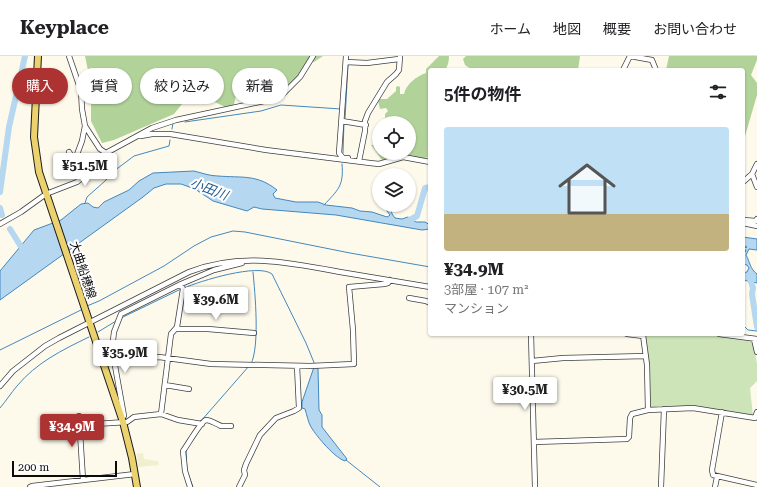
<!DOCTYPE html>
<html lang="ja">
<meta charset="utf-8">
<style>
:root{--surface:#fff;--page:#f2f2f2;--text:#202124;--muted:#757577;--line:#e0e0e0;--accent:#ad3232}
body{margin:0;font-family:"Roboto Serif","Noto Sans JP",serif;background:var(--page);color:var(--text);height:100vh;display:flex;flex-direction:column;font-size:15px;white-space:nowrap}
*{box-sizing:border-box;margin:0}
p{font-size:13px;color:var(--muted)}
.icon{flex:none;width:22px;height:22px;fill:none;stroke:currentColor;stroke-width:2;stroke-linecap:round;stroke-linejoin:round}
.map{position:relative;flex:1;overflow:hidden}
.side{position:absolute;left:428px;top:12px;width:317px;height:268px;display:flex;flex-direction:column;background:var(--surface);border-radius:4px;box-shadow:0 1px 3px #0004}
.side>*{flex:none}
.guide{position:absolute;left:12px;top:12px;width:356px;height:36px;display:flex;gap:8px}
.tools{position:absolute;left:372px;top:60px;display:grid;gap:8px}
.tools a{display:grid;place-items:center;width:44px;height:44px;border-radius:50%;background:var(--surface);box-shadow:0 1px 3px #0004;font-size:20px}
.scale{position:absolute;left:12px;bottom:10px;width:105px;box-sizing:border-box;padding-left:4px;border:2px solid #0b0b0b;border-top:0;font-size:11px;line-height:14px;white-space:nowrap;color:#0b0b0b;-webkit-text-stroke:3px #fff;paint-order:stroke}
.price{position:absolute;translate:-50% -34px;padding:0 9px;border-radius:4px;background:#fff;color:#222;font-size:13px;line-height:26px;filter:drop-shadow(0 1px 2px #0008)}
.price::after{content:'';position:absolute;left:50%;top:24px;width:12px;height:9px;margin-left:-6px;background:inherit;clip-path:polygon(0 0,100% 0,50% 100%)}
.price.on{background:var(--accent);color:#fff}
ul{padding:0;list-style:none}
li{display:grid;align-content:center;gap:8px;height:212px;padding:0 16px}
li span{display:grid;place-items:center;height:124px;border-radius:4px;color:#555}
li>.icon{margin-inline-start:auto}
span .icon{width:72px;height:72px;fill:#fffc;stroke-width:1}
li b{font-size:17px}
h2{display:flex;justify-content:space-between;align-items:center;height:48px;padding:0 16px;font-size:17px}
.pill{padding:0 14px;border-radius:18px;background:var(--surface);box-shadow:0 1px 3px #0004;font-size:14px;line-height:36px}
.pill.on{background:var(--accent);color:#fff}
header{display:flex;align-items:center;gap:24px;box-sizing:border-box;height:56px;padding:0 20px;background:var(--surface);border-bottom:1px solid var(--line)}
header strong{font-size:19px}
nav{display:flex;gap:22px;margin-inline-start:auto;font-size:14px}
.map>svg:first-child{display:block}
</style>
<header>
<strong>Keyplace</strong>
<nav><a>ホーム</a><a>地図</a><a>概要</a><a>お問い合わせ</a></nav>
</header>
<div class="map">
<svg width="757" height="431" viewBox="0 0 757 431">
<rect width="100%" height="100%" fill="#fdfaec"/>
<path fill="#f0efce" d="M143,397L144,403L158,405L159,409L138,411L137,398Z"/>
<path fill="#cde4b9" d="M649,278H707L753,285L757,308V325L750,332L753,360L689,350L651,352L650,350L648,302L646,280Z"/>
<path fill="#b1d39a" d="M85,0H323L314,6H306L300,18L285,32L276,35L272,40L263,43L257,40L250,44H242L240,37L238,36C234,42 236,45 233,50L225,51L207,42L182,48L174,58L114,84L102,87L91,65V29Z
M439,0H449C449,5 448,10 445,14H430V101C420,103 413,103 403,98L382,104L371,89L379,88V97H409V67H385L387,65L383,63L385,62V58L388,55L386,52L380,53L378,45L379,43H387L396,35V31L398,30L400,31V38H404C406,28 417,20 426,17V13Z
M466,0H580L578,14H472L465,9L463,3Z
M669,0H757V4L751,19L757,27V39L743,87V14H666Z"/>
<path fill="#b5d7ef" stroke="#4388bf" d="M194,115C202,117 210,120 218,120C242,122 257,118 277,134L273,138L275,142L296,146H318L326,149L352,152L360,155L372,156L387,161L389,160L390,159L384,151L386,150L391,153L392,158L395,162L402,163L408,161L416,166H425L430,169V173L422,174L336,159L262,153L254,151L247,155L213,145L195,133L181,128H166L154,132L143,141L0,244V215L34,174L61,164L81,148L88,147L93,151L98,152L104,146L129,134L139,125L153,117Z
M743,181L757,183V194L749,193L746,199C750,206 750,213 757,218V227L743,224V217L747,216L749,212L747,209L743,208V198L746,195L744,192L747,191L743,189Z
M314,311L318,312L319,354L322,359V371L347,403L345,405C335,402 317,381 311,371C308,366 307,359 305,353L302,352V346Z"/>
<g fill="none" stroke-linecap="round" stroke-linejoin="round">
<path stroke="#4388bf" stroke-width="1" d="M345,63L348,9
M185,66L261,55L281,49L341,53
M172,73L173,67
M343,97L344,66
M85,147L87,141L105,125L114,115L134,100L169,90L170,84
M324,149C338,134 344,130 342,108
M184,232C200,225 258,207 272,218L306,287L315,309
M87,250L99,245L164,210L194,190L211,181L233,175L245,176L350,197L430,211
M121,262L181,233
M743,269L748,274L757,275
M98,276L116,265
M0,294L83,253
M251,308C260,290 255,237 253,216
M0,352C6,345 11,337 17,330C36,307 62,294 89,281
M201,365L249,310
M186,393L187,415L193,431
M346,404L380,431"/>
<path stroke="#b5d7ef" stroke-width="6" d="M0,136L9,71L25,0
M0,152L2,159
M406,166L417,160L425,132L430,131
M10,173L25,197
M750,223L753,232L752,238L757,271"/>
<g stroke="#3e3e3e" stroke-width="6">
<path id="minor" d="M69,0L81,35L82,53L85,70L100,93L106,97
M346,0L339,97L343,102H348
M630,0L652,4L656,14
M346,6L367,7L399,3
M623,14L630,0
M342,65L366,69
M141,80L152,78H170L266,94L370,107L379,108L403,101L430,106
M69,96L72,101H76L82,85L85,70
M359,105L365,75V65L368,57L387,26L396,18L399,14L400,0
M752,118L757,131
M743,126L752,118L757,108
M743,164L756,165L757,163
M743,167L757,170
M0,168L21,156L46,138L77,126L88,117L97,105L106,97L152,72L176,64L264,45L283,38L300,21L313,0
M409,242L426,245L430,247
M176,273H208L254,277
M531,278L535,431
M627,278L643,280
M641,278L643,279L647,309L648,354L693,352L755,362L757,356
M719,278L757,283
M754,283L757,296
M113,304L159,301L211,308L310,310L354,308L353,274L349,231L384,228L388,227L390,224
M532,305L563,302L646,300
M165,329L189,333
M0,330L13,315L45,290L59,282L189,216C240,196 288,206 340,216C370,221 400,226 430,231
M722,356L712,414L713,419L757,429
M161,358L178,364L202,368
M79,360L83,424
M123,361L124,360L112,293L114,276L121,258L181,228L214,214L242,207
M79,369L127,366L134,361L161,358L171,278L177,271L183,233L181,228
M534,386L627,383L629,381L630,362L632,358L648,354
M30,431L32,430L135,418
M190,431L185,415L183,395C187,390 201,365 206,364C210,364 217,368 221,370C224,370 228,370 231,370
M239,431L245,419L244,414L246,408L260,379L276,362L294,355L299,352L297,310
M661,431L664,353
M715,431L717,421"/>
</g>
<g stroke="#1c1c1c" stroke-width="8">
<path id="major" d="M38,0L34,81L39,116L123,366L132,402L137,431"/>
</g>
<use href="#minor" stroke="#fff" stroke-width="4.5"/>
<use href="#major" stroke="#ebd26e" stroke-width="6"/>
</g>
<g text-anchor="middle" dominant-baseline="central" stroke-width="4" stroke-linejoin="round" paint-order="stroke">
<g font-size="12" fill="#0b0b0b" stroke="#fff">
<text transform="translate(83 214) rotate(72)">大曲船穂線</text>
</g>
<g font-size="13" font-style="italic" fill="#225b90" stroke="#fff">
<text transform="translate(209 133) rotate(21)">小田川</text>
</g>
</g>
</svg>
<div class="tools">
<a><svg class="icon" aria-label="locate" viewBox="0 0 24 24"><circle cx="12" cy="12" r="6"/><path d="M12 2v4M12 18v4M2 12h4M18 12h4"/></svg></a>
<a><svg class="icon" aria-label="layers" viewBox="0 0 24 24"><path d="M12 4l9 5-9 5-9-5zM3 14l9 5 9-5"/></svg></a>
</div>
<div class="scale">200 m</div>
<b class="price" style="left:85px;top:131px">¥51.5M</b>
<b class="price" style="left:216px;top:265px">¥39.6M</b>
<b class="price" style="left:125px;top:318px">¥35.9M</b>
<b class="price" style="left:525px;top:355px">¥30.5M</b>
<b class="price on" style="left:72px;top:392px">¥34.9M</b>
<div class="guide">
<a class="pill on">購入</a>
<a class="pill">賃貸</a>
<a class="pill">絞り込み</a>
<a class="pill">新着</a>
</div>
<section class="side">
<h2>5件の物件<svg class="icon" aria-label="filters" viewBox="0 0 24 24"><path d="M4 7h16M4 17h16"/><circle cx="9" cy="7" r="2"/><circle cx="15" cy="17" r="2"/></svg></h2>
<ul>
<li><span style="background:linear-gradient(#bfe0f5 70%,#c2b280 0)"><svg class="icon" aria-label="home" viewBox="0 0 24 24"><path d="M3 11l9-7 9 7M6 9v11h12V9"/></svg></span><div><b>¥34.9M</b><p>3部屋 · 107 m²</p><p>マンション</p></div></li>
</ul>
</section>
</div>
